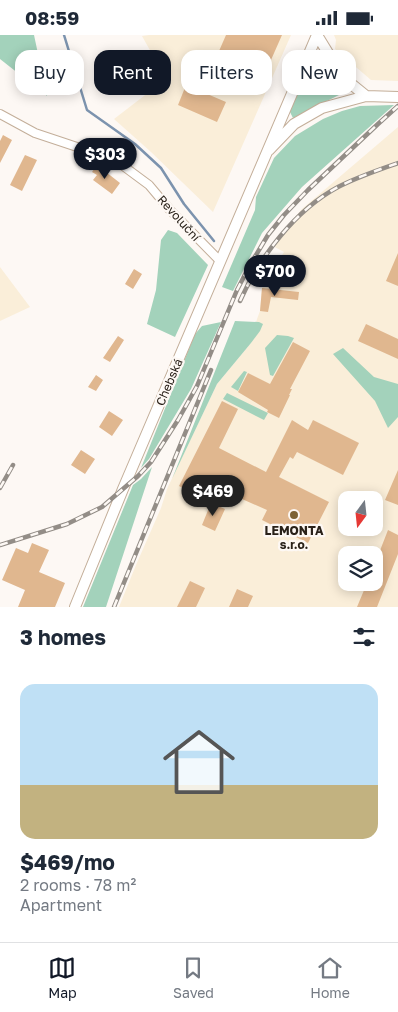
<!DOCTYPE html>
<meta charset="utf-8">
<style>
:root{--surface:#fff;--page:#f6f6f7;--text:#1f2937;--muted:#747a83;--line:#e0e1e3;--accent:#111827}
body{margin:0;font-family:"Golos Text",sans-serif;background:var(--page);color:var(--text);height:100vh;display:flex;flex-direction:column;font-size:19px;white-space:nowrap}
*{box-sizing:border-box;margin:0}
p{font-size:16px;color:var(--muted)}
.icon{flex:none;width:28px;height:28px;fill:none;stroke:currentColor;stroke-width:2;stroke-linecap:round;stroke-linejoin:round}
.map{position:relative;height:572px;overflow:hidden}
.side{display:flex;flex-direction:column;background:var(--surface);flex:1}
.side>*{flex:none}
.guide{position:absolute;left:15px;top:15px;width:369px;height:45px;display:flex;gap:10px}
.needle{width:32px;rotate:195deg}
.buttons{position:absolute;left:338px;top:456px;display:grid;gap:10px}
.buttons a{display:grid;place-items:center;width:45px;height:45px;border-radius:10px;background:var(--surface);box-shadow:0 2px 12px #0003;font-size:25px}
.price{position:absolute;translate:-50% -42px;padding:0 11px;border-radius:18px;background:var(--accent);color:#fff;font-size:16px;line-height:32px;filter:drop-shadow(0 1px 2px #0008)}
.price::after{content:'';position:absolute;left:50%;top:30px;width:15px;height:11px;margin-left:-8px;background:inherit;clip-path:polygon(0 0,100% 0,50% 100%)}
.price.active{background:#222;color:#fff}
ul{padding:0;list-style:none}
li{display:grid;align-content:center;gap:10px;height:265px;padding:0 20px}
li+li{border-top:1px solid var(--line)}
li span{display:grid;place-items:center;height:155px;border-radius:15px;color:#555}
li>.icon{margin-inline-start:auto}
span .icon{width:90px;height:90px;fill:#fffc;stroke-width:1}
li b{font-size:21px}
h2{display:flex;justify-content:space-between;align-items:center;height:60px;padding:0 20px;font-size:21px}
.tag{padding:0 18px;border-radius:15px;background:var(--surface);box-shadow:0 2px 12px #0003;font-size:18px;line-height:45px}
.tag.active{background:var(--accent);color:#fff}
.status{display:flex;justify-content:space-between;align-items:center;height:35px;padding:0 25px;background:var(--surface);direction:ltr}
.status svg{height:14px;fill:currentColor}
.tab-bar{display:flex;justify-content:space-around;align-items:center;height:70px;border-top:1px solid var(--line);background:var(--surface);font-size:14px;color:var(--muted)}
.tab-bar a{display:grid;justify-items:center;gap:2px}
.tab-bar .active{color:var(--accent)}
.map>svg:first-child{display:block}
</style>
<div class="status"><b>08:59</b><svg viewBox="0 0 49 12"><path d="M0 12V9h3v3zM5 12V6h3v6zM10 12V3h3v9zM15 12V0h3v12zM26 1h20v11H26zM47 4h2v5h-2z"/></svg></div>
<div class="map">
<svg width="398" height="572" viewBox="0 0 398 572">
<rect width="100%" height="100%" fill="#fdf8f4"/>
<path fill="#faeed9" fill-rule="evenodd" d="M149,0H291L213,177L151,117L114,84L166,44L142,1Z
M334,0H398V46L371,45L335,14L336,5Z
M398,92V572H119L136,530L161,473L167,454L217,349L251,308L257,284L260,276L262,253L284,217L271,210L302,174ZM346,465H374V492H346ZM346,520H374V548H346Z
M0,232L30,272L0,286Z"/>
<path fill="#a3d2bb" d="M0,0H34L47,61L0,24Z
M313,19H319L343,48V58L293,83L290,77Z
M394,70L302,152L262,198L233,256L222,252L255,175L256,162L274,123L295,101L323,84L342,76L360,71Z
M168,195L177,198L208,230L175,302L147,289L156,255L161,205Z
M235,286L259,287L263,289L260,296L251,308L217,349L172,444Z
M221,287L191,354L149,424L141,433L195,299L202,291Z
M277,300L288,301L294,303L273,341L270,340L265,313Z
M343,313L374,342L398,349V382L388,393L375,366L333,319Z
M244,336L247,337L238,356L231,352Z
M227,358L268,378L264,385L223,364Z
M152,432L106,572H83L133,450L141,444Z"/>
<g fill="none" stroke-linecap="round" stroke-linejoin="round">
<path stroke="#7c93ae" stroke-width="2.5" d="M64,0L87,75L135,109L161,133L184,169L214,206"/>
</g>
<path fill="#e0b78f" d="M226,0H282L256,59L209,39Z
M186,50L226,67L217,87L178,70Z
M3,100L12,105L0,128V106Z
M25,120L37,125L22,156L10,150Z
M97,130L120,148L112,159L93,145L97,140L92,137Z
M398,218V251L386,246Z
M134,234L142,239L133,254L125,249Z
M262,253L299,257L298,265L271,262L268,277L260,276Z
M366,289L398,304V324L358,306Z
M118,301L124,305L110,327L103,323Z
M293,307L310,316L290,354H292L289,360H290L279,383L267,377L268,375L238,357L248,338L270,349Z
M96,340L103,345L96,356L88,352Z
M222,366L238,374L219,413L266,437L292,385L308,395L313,385L359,408L343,440L297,417L293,424L290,422L279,442L329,467L308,508L262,485L267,475L242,464L203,444L195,459L179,451Z
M109,376L123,385L112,401L99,392Z
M81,415L95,424L85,439L71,430Z
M398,435V470L385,465Z
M211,468L225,474L215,496L202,490Z
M388,495L398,500V519L377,572H357L367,548H374V531Z
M32,508L49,515L39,537L65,548L55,572H18L25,555L2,545L16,513L28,518Z
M190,546L205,553L196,572H177Z
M237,554L253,561L248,572H229Z"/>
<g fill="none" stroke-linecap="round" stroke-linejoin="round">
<g stroke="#c3ae99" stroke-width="10">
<path id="minor" d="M0,79L35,98L92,117L122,130L149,150L170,175L220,226"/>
</g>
<g stroke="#c3ae99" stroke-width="12">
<path id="tertiary" d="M317,0L339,36L350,48L366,61
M269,115L294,89L322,73L366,61L398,62
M75,572L123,454L317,0"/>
</g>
<use href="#minor" stroke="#fff" stroke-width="8"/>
<use href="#tertiary" stroke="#fff" stroke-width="10"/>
<g stroke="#938d87" stroke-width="4.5">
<path id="rail" d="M240,266C259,223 295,175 338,152C357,142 378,135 398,128
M0,453L13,430
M0,510L67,489L102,472L138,441L151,427L178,385L197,351L237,255L250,230L268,200L284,180L308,155L378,89L398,71
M114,572L211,335"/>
</g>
<use href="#rail" stroke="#fdf8f4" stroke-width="2.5" stroke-dasharray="8" stroke-linecap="butt"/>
</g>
<circle fill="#7d6234" stroke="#fdf8f4" stroke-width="2" cx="294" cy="480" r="5"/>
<g text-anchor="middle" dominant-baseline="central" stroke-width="4.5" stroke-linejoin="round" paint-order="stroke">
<g font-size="12" fill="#292119" stroke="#fdf8f4">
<text transform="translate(179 183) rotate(48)">Revoluční</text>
<text transform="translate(169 347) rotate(-67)">Chebská</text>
</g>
<g font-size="12" font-weight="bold" fill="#292119" stroke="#fdf8f4">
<text x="294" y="495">LEMONTA<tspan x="294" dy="14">s.r.o.</tspan></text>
</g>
</g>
</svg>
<div class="buttons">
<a><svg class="needle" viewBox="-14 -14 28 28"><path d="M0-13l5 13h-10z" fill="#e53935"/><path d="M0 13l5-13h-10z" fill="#747a83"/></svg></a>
<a><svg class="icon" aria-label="layers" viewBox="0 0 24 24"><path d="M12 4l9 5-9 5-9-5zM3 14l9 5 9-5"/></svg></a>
</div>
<b class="price" style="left:105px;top:145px">$303</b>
<b class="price" style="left:275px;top:262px">$700</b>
<b class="price active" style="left:213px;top:482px">$469</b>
<div class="guide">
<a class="tag">Buy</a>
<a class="tag active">Rent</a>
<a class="tag">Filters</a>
<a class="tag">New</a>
</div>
</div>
<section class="side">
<h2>3 homes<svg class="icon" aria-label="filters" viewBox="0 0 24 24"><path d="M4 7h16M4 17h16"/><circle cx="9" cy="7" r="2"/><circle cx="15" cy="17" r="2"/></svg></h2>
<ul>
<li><span style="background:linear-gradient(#bfe0f5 65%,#c2b280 0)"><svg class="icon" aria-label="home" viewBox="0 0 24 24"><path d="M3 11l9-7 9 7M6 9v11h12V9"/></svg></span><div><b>$469/mo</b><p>2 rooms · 78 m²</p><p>Apartment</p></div></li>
</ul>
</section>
<nav class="tab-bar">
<a class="active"><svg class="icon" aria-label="map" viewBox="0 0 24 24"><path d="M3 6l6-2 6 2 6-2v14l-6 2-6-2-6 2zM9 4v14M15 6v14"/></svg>Map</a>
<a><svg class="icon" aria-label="saved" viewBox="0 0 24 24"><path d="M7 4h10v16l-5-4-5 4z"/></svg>Saved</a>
<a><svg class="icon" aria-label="home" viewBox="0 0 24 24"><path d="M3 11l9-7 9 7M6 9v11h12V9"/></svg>Home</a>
</nav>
